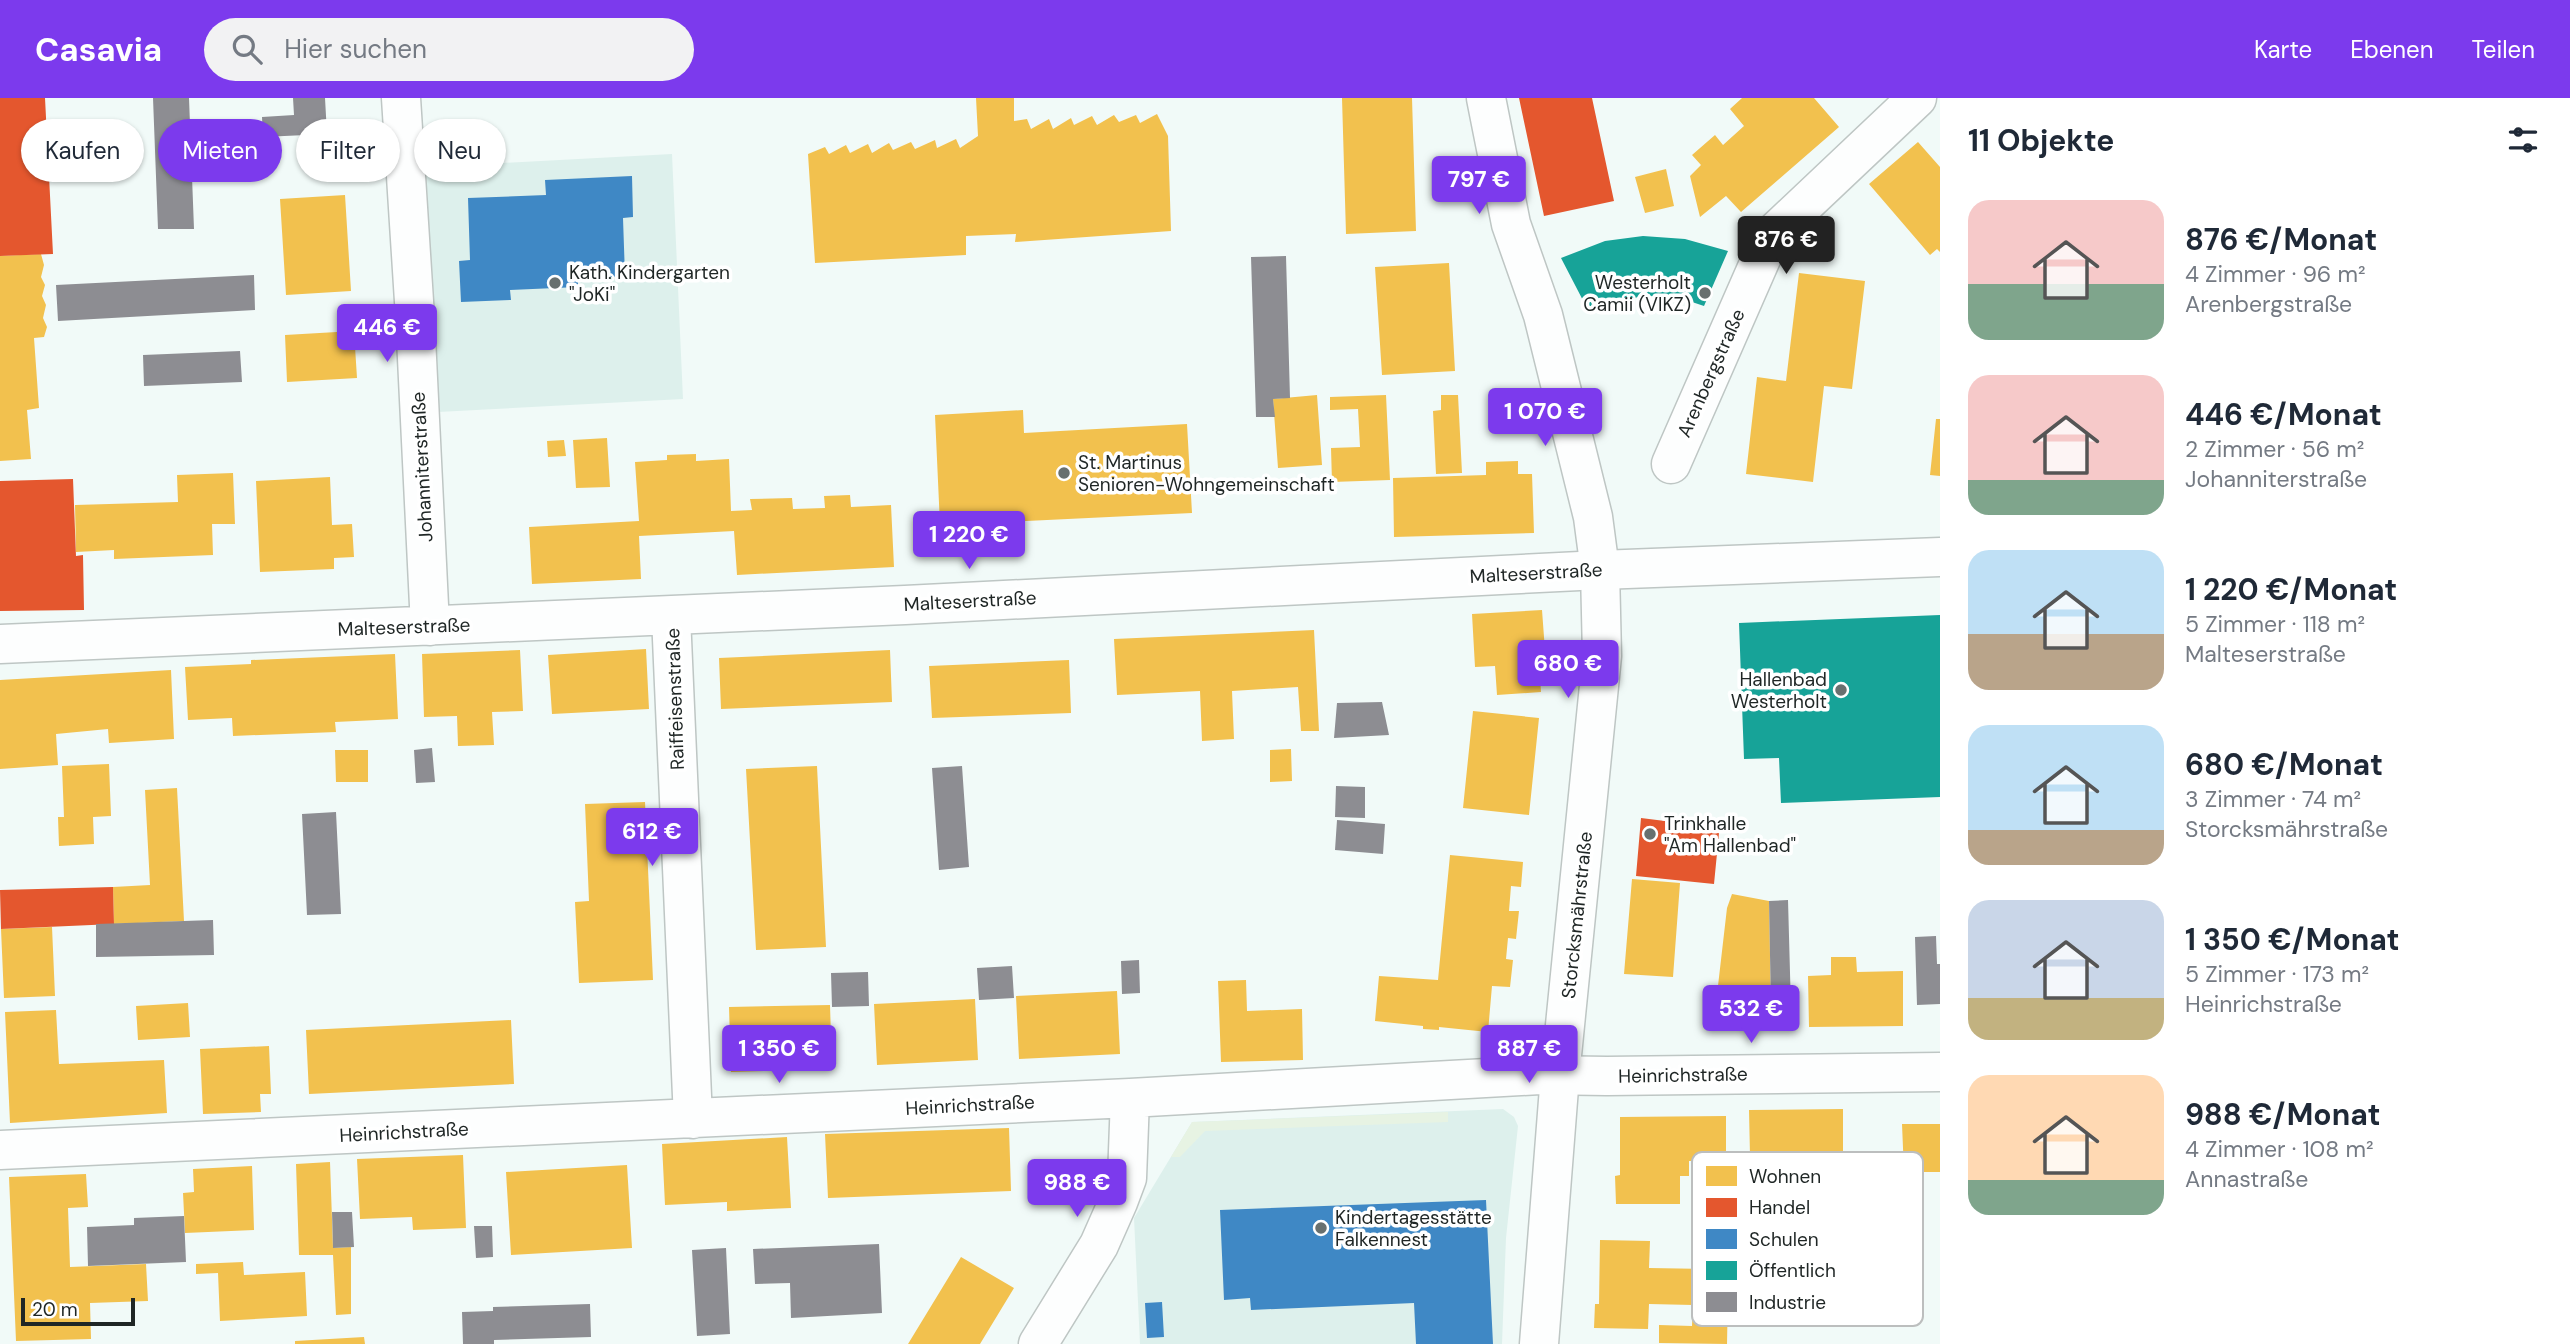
<!DOCTYPE html>
<html lang="de">
<meta charset="utf-8">
<style>
:root{--surface:#fff;--page:#f2f2f3;--text:#1f2937;--muted:#747a83;--accent:#7c3aed}
body{margin:0;font-family:"DM Sans",sans-serif;background:var(--page);color:var(--text);height:100vh;display:flex;flex-direction:column;font-size:26px;white-space:nowrap}
*{box-sizing:border-box;margin:0}
p{font-size:23px;color:var(--muted)}
.icon{flex:none;width:38px;height:38px;fill:none;stroke:currentColor;stroke-width:2;stroke-linecap:round;stroke-linejoin:round}
.map{position:relative;flex:1;overflow:hidden}
.side{display:flex;flex-direction:column;background:var(--surface);width:630px}
.side>*{flex:none}
.top-card{position:absolute;left:21px;top:21px;width:665px;height:63px;display:flex;gap:14px}
.scale{position:absolute;left:21px;bottom:18px;width:114px;box-sizing:border-box;padding-left:7px;border:4px solid #1f2625;border-top:0;font-size:19px;line-height:24px;white-space:nowrap;color:#1f2625;-webkit-text-stroke:5px #fff;paint-order:stroke}
.price{position:absolute;translate:-50% -60px;padding:0 16px;border-radius:7px;background:var(--accent);color:#fff;font-size:23px;line-height:46px;filter:drop-shadow(0 2px 4px #0008)}
.price::after{content:'';position:absolute;left:50%;top:42px;width:21px;height:16px;margin-left:-10px;background:inherit;clip-path:polygon(0 0,100% 0,50% 100%)}
.price.current{background:#222;color:#fff}
ul{padding:0;list-style:none}
li{display:flex;align-items:center;gap:21px;height:175px;padding:0 28px}
li span{display:grid;place-items:center;flex:none;width:196px;height:140px;border-radius:21px;color:#555}
li>.icon{margin-inline-start:auto}
span .icon{width:84px;height:84px;fill:#fffc;stroke-width:1}
li b{font-size:30px}
h2{display:flex;justify-content:space-between;align-items:center;height:84px;padding:0 28px;font-size:30px}
.chip{padding:0 24px;border-radius:32px;background:var(--surface);box-shadow:0 2px 5px #0004;font-size:24px;line-height:63px}
.chip.current{background:var(--accent);color:#fff}
header{display:flex;align-items:center;gap:42px;box-sizing:border-box;height:98px;padding:0 35px;background:var(--accent);color:#fff}
header strong{font-size:33px}
nav{display:flex;gap:38px;margin-inline-start:auto;font-size:24px}
.search{width:490px;height:63px;background:var(--page);display:flex;align-items:center;gap:18px;box-sizing:border-box;padding:0 24px;border-radius:38px;color:var(--muted);font-size:26px}
main{display:flex;flex:1;min-height:0}
.map>svg:first-child{display:block}
</style>
<header>
<strong>Casavia</strong>
<div class="search"><svg class="icon" aria-label="search" viewBox="0 0 24 24"><circle cx="10" cy="10" r="6"/><path d="M15 15l6 6"/></svg>Hier suchen</div>
<nav><a>Karte</a><a>Ebenen</a><a>Teilen</a></nav>
</header>
<main>
<div class="map">
<svg width="1940" height="1246" viewBox="0 0 1940 1246">
<rect width="100%" height="100%" fill="#f1faf8"/>
<path fill="#ddf0ec" d="M672,56L683,301L438,314L426,69Z
M1503,1011L1514,1019L1518,1028L1506,1140L1502,1246H1140L1134,1120L1192,1024Z"/>
<path fill="#e7f3e3" d="M1448,1014V1024L1205,1033L1180,1059H1171L1192,1024Z"/>
<path fill="#f2c14e" d="M976,0H1014V23L1027,21L1031,31L1049,21L1053,31L1071,20L1074,27L1092,18L1097,27L1114,17L1119,24L1136,17L1140,25L1157,16L1168,38L1171,133L1015,144L1016,136L966,138V157L815,165L808,56L825,49L829,56L846,47L850,55L868,46L872,55L889,45L893,52L911,44L915,51L935,42L937,50L956,41L960,50L978,38Z
M1342,0H1412L1416,133L1346,136Z
M1742,0H1814L1839,29L1741,114L1726,98L1700,119L1690,78L1701,67L1692,57L1715,37L1723,47L1744,28L1730,11Z
M1918,44L1940,69V154L1937,151L1930,157L1869,86Z
M1666,71L1674,108L1645,115L1635,79Z
M345,97L351,193L286,197L280,101Z
M41,156L44,167L41,179L45,187L42,198L46,207L43,220L47,229L44,239L34,240L39,310L27,312L31,361L0,363V158Z
M1449,165L1455,273L1382,277L1375,169Z
M1799,175L1865,183L1852,291L1824,288L1813,384L1746,376L1757,279L1786,283Z
M354,233L357,280L287,284L285,237Z
M1317,297L1322,367L1278,370L1273,301Z
M1386,297L1390,382L1332,384L1331,350L1360,349L1358,311L1330,312V299Z
M1441,297H1458L1462,375L1436,376L1433,313L1441,312Z
M1023,312L1024,335L1187,326L1192,415L940,427L935,317Z
M1936,321H1940V378L1930,377Z
M607,340L610,389L576,390L573,342Z
M564,342L566,358L548,359L547,343Z
M696,356V363L729,361L731,413L752,412L750,401L792,400L793,411L825,410L824,398L850,397L851,409L891,407L894,469L737,477L734,433L639,438L641,481L532,486L529,429L639,423L635,364L667,362V357Z
M1518,363V376H1532L1534,435L1394,439L1393,380L1486,377V364Z
M233,375L235,426H212L213,457L114,461V452L76,454L75,407L178,404L177,377Z
M330,379L332,427L352,426L354,459L334,460V471L260,474L256,383Z
M1542,512L1546,566H1539L1541,594L1497,597L1495,568L1475,569L1472,516Z
M1314,532L1319,633H1301L1298,589L1232,593L1234,641L1202,643L1200,593L1117,597L1114,541Z
M646,551L649,611L552,616L548,557Z
M520,552L523,613L492,614L494,647L458,648L457,618L424,619L422,556Z
M890,552L892,604L721,611L719,560Z
M395,556L398,621L335,624L336,634L233,638L232,620L188,622L185,569L251,566V562Z
M1069,562L1071,615L932,620L929,568Z
M171,572L174,641L109,645L108,631L56,636L58,667L0,671V582Z
M1473,613L1539,620L1529,717L1463,710Z
M1291,651L1292,683L1270,684V652Z
M335,652H368V684H336Z
M109,666L111,718L93,719L94,746L59,748L58,719H64L62,668Z
M817,668L826,849L756,852L746,671Z
M177,690L184,823L114,826L113,789L150,787L145,692Z
M645,704L653,882L579,885L575,804L589,803L585,706Z
M1450,757L1523,764L1521,789L1511,788L1509,813H1519L1516,841L1508,840L1506,861L1513,862L1510,889L1492,888L1488,934L1439,929V932L1423,931V928L1375,923L1379,878L1438,882Z
M1632,781L1680,785L1673,879L1624,876Z
M1732,796L1769,803L1771,911L1716,905L1727,810Z
M52,829L55,898L4,900L1,831Z
M1831,859H1856L1857,874L1903,873V928L1809,929L1808,878L1831,877Z
M1246,882L1247,913L1302,911L1303,962L1221,964L1218,883Z
M1117,893L1120,956L1019,961L1016,898Z
M975,901L978,962L877,967L874,906Z
M188,905L190,939L138,942L136,908Z
M830,907L832,971L731,974L729,909Z
M56,912L59,966L164,962L167,1015L10,1025L5,914Z
M511,922L514,986L309,996L306,932Z
M269,948L271,996H260L261,1014L203,1016L200,951Z
M1843,1011V1064H1825V1089H1776V1063H1753L1755,1124L1727,1125L1726,1059L1750,1058L1749,1012Z
M1726,1018V1055H1719V1063H1689V1078H1680V1106H1616L1615,1078L1620,1077V1019Z
M1902,1026H1940V1074H1904Z
M1009,1030L1011,1093L828,1100L825,1036Z
M787,1039L791,1110L727,1113V1104L665,1107L662,1046Z
M463,1057L466,1130L413,1132L412,1119L360,1121L357,1061Z
M330,1064L333,1150L351,1149V1216L336,1217L333,1157H299L296,1066Z
M627,1067L632,1150L511,1157L506,1074Z
M252,1068L254,1132L185,1135L183,1095L194,1094L193,1071Z
M86,1076L88,1109L68,1110L70,1169L146,1166L148,1203L90,1205L91,1241L16,1243L9,1079Z
M1706,1140L1729,1141L1727,1246L1659,1245V1227L1692,1228L1693,1207L1649,1206L1648,1231L1594,1230L1595,1206H1599L1600,1142L1650,1143L1649,1170L1709,1171V1164H1705Z
M961,1159L1014,1190L980,1246H908Z
M243,1164L244,1177L305,1174L307,1218L220,1223L218,1175L196,1176V1166Z
M364,1239L365,1246H295V1243Z"/>
<path fill="#e4572e" d="M0,0H45L53,156L0,158Z
M1519,0H1592L1614,103L1544,118Z
M73,381L76,458L83,457L84,512L0,513V383Z
M1641,720L1681,725L1680,731L1719,735L1714,786L1636,778Z
M113,789L114,826L1,831L0,792Z"/>
<path fill="#3f88c5" d="M632,78L633,119L623,120L625,178L578,181V189L510,192L511,202L461,204L459,163L470,162L468,100L546,97L545,82Z
M1486,1102L1493,1246H1416L1414,1205L1251,1212L1250,1200L1224,1202L1220,1112Z
M1162,1204L1164,1239L1147,1240L1145,1205Z"/>
<path fill="#17a398" d="M1643,138L1685,141L1728,153L1704,208L1677,199L1649,198L1624,201L1589,214L1561,160L1605,143Z
M1940,517V699L1781,705L1779,660L1744,661L1739,525Z"/>
<path fill="#8d8d92" d="M153,0H189L194,131H158Z
M293,0H325L327,36L263,39L262,19L294,17Z
M1286,158L1290,300L1273,301L1275,319H1256L1251,159Z
M254,177L255,212L58,223L56,187Z
M240,253L242,284L144,288L143,257Z
M1382,604L1389,637L1334,640L1337,605Z
M432,650L435,684L416,685L414,652Z
M962,668L969,769L939,772L932,670Z
M1336,688L1365,689V720L1335,719Z
M336,714L341,816L307,817L302,716Z
M1337,722L1385,726L1383,756L1335,752Z
M1788,802L1791,911H1771L1769,803Z
M213,822L214,857L96,859V826Z
M1936,838L1937,866H1940V906L1917,907L1915,839Z
M1139,862L1140,895L1122,896L1121,863Z
M1012,868L1014,900L979,902L977,870Z
M868,874L869,908L832,909L831,875Z
M332,1114H352L354,1149L333,1150Z
M184,1118L186,1164L88,1168L87,1129L134,1127V1120Z
M474,1128H492L493,1159L476,1160Z
M879,1146L882,1215L791,1220L790,1185L755,1186L753,1151Z
M726,1150L730,1236L697,1238L692,1152Z
M590,1206L591,1239L494,1242V1246H463L462,1214L493,1213V1209Z"/>
<g fill="none" stroke-linecap="round" stroke-linejoin="round">
<g stroke="#bec6c4" stroke-width="41">
<path id="minor" d="M401,0L415,219L430,528
M1671,366L1771,138L1917,0
M671,518L693,1021
M0,546L905,507L1600,472L1940,459
M0,1052L1130,1000L1540,977L1607,978L1940,974
M1038,1246L1099,1147L1118,1104L1127,1080L1130,1000"/>
</g>
<g stroke="#bec6c4" stroke-width="41">
<path id="major" d="M1486,0L1511,126L1543,217L1593,419L1600,472L1602,558L1560,977L1539,1246"/>
</g>
<use href="#minor" stroke="#fdfefe" stroke-width="38"/>
<use href="#major" stroke="#fdfefe" stroke-width="38"/>
</g>
<g fill="#68706f" stroke="#fff" stroke-width="2.5">
<circle cx="555" cy="185" r="7"/>
<circle cx="1705" cy="195" r="7"/>
<circle cx="1064" cy="375" r="7"/>
<circle cx="1841" cy="592" r="7"/>
<circle cx="1650" cy="736" r="7"/>
<circle cx="1321" cy="1130" r="7"/>
</g>
<g text-anchor="middle" dominant-baseline="central" stroke-width="7" stroke-linejoin="round" paint-order="stroke">
<g font-size="19" fill="#1f2625" stroke="#fff" text-anchor="start">
<text x="569" y="174">Kath. Kindergarten<tspan x="569" dy="22">"JoKi"</tspan></text>
<text x="1691" y="184" text-anchor="end">Westerholt<tspan x="1691" dy="22">Camii (VIKZ)</tspan></text>
<text x="1078" y="364">St. Martinus<tspan x="1078" dy="22">Senioren-Wohngemeinschaft</tspan></text>
<text x="1827" y="581" text-anchor="end">Hallenbad<tspan x="1827" dy="22">Westerholt</tspan></text>
<text x="1664" y="725">Trinkhalle<tspan x="1664" dy="22">"Am Hallenbad"</tspan></text>
<text x="1335" y="1119">Kindertagesstätte<tspan x="1335" dy="22">Falkennest</tspan></text>
</g>
<g font-size="19" fill="#1f2625" stroke="#fff">
<text transform="translate(1711 275) rotate(-66)">Arenbergstraße</text>
<text transform="translate(422 369) rotate(-93)">Johanniterstraße</text>
<text transform="translate(1536 475) rotate(-3)">Malteserstraße</text>
<text transform="translate(970 503) rotate(-3)">Malteserstraße</text>
<text transform="translate(404 529) rotate(-2)">Malteserstraße</text>
<text transform="translate(675 601) rotate(-92)">Raiffeisenstraße</text>
<text transform="translate(1577 817) rotate(-84)">Storcksmährstraße</text>
<text transform="translate(1683 977) rotate(-1)">Heinrichstraße</text>
<text transform="translate(970 1007) rotate(-3)">Heinrichstraße</text>
<text transform="translate(404 1034) rotate(-3)">Heinrichstraße</text>
</g>
</g>
<rect x="1692" y="1054" width="231" height="174" rx="10" fill="#fff" stroke="#bcbebe" stroke-width="2"/>
<rect x="1706" y="1068" width="31" height="20" fill="#f2c14e"/>
<rect x="1706" y="1100" width="31" height="19" fill="#e4572e"/>
<rect x="1706" y="1131" width="31" height="20" fill="#3f88c5"/>
<rect x="1706" y="1163" width="31" height="19" fill="#17a398"/>
<rect x="1706" y="1194" width="31" height="20" fill="#8d8d92"/>
<g font-size="19" fill="#1f2625">
<text x="1749" y="1085">Wohnen</text>
<text x="1749" y="1116">Handel</text>
<text x="1749" y="1148">Schulen</text>
<text x="1749" y="1179">Öffentlich</text>
<text x="1749" y="1211">Industrie</text>
</g>
</svg>
<div class="scale">20 m</div>
<b class="price" style="left:1479px;top:118px">797 €</b>
<b class="price current" style="left:1786px;top:178px">876 €</b>
<b class="price" style="left:387px;top:266px">446 €</b>
<b class="price" style="left:1545px;top:350px">1 070 €</b>
<b class="price" style="left:969px;top:473px">1 220 €</b>
<b class="price" style="left:1568px;top:602px">680 €</b>
<b class="price" style="left:652px;top:770px">612 €</b>
<b class="price" style="left:1751px;top:947px">532 €</b>
<b class="price" style="left:779px;top:987px">1 350 €</b>
<b class="price" style="left:1529px;top:987px">887 €</b>
<b class="price" style="left:1077px;top:1121px">988 €</b>
<div class="top-card">
<a class="chip">Kaufen</a>
<a class="chip current">Mieten</a>
<a class="chip">Filter</a>
<a class="chip">Neu</a>
</div>
</div>
<section class="side">
<h2>11 Objekte<svg class="icon" aria-label="filters" viewBox="0 0 24 24"><path d="M4 7h16M4 17h16"/><circle cx="9" cy="7" r="2"/><circle cx="15" cy="17" r="2"/></svg></h2>
<ul>
<li><span style="background:linear-gradient(#f6c9c9 60%,#7fa58c 0)"><svg class="icon" aria-label="home" viewBox="0 0 24 24"><path d="M3 11l9-7 9 7M6 9v11h12V9"/></svg></span><div><b>876 €/Monat</b><p>4 Zimmer · 96 m²</p><p>Arenbergstraße</p></div></li>
<li><span style="background:linear-gradient(#f6c9c9 75%,#7fa58c 0)"><svg class="icon" aria-label="home" viewBox="0 0 24 24"><path d="M3 11l9-7 9 7M6 9v11h12V9"/></svg></span><div><b>446 €/Monat</b><p>2 Zimmer · 56 m²</p><p>Johanniterstraße</p></div></li>
<li><span style="background:linear-gradient(#bfe0f5 60%,#b9a48a 0)"><svg class="icon" aria-label="home" viewBox="0 0 24 24"><path d="M3 11l9-7 9 7M6 9v11h12V9"/></svg></span><div><b>1 220 €/Monat</b><p>5 Zimmer · 118 m²</p><p>Malteserstraße</p></div></li>
<li><span style="background:linear-gradient(#bfe0f5 75%,#b9a48a 0)"><svg class="icon" aria-label="home" viewBox="0 0 24 24"><path d="M3 11l9-7 9 7M6 9v11h12V9"/></svg></span><div><b>680 €/Monat</b><p>3 Zimmer · 74 m²</p><p>Storcksmährstraße</p></div></li>
<li><span style="background:linear-gradient(#c9d6e8 70%,#c2b280 0)"><svg class="icon" aria-label="home" viewBox="0 0 24 24"><path d="M3 11l9-7 9 7M6 9v11h12V9"/></svg></span><div><b>1 350 €/Monat</b><p>5 Zimmer · 173 m²</p><p>Heinrichstraße</p></div></li>
<li><span style="background:linear-gradient(#ffd9b3 75%,#7fa58c 0)"><svg class="icon" aria-label="home" viewBox="0 0 24 24"><path d="M3 11l9-7 9 7M6 9v11h12V9"/></svg></span><div><b>988 €/Monat</b><p>4 Zimmer · 108 m²</p><p>Annastraße</p></div></li>
</ul>
</section>
</main>
